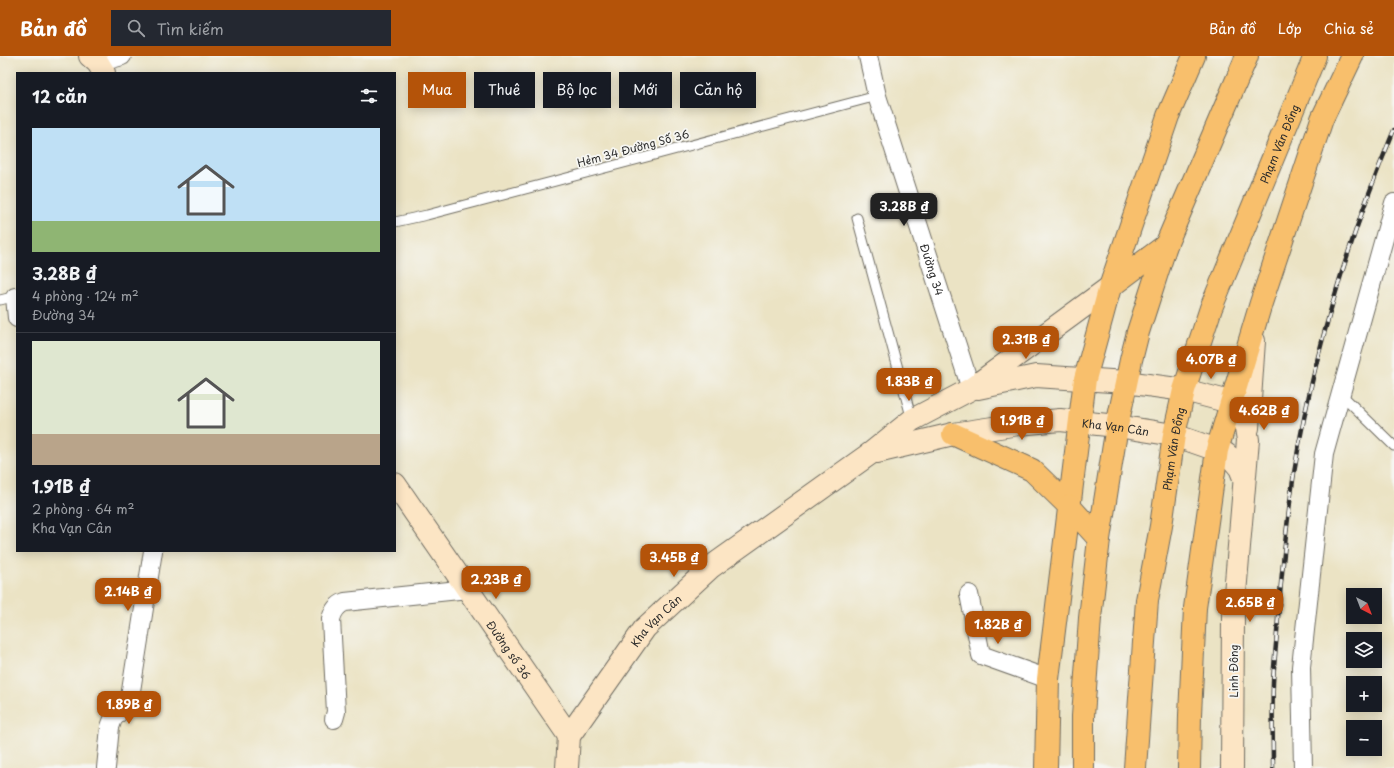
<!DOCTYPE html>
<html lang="vi">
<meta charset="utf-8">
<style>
:root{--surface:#171b24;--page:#242831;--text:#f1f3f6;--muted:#9ea1a6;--line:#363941;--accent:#b45309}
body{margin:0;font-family:"Playpen Sans",sans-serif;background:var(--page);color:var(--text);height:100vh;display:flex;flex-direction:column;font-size:15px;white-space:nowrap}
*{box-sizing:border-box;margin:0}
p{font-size:13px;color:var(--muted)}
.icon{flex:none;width:22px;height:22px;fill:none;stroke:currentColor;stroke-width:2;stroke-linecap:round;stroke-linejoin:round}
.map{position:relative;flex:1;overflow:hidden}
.side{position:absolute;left:16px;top:16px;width:380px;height:480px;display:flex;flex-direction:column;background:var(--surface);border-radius:0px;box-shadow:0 2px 10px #0003}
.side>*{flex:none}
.top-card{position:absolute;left:408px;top:16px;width:380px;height:36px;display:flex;gap:8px}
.needle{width:26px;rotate:138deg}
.controls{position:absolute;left:1346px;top:532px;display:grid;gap:8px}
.controls a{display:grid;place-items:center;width:36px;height:36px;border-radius:0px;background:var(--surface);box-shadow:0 2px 10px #0003;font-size:20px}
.price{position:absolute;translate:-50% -34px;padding:0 9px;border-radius:8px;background:var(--accent);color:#fff;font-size:13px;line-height:26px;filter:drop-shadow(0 1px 2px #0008)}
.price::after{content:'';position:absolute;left:50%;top:24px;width:12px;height:9px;margin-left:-6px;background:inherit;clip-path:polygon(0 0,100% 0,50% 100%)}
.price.on{background:#222;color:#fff}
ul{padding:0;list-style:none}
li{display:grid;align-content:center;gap:8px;height:212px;padding:0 16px}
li+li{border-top:1px solid var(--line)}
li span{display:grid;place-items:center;height:124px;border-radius:0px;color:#555}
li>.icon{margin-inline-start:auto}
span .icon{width:72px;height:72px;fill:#fffc;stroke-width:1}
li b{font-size:17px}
h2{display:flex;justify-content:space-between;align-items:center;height:48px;padding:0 16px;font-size:17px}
.chip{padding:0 14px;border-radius:0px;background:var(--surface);box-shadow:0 2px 10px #0003;font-size:14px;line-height:36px}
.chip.on{background:var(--accent);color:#fff}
header{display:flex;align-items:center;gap:24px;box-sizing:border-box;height:56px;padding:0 20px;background:var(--accent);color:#fff}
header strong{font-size:19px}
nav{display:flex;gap:22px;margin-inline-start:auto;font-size:14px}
.search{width:280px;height:36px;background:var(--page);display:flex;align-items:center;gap:10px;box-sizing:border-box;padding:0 14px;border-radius:0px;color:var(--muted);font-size:15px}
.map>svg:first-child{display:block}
</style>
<header>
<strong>Bản đồ</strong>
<div class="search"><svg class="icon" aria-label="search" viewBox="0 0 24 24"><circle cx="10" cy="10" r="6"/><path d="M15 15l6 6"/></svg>Tìm kiếm</div>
<nav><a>Bản đồ</a><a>Lớp</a><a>Chia sẻ</a></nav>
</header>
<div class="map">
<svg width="1394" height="712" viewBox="0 0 1394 712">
<rect width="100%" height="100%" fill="#f6f6f2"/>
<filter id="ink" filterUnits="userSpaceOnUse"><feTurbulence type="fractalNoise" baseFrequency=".025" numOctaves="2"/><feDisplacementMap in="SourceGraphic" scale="8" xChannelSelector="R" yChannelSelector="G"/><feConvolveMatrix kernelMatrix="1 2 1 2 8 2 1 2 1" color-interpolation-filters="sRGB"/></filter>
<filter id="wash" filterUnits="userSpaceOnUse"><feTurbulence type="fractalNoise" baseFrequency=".012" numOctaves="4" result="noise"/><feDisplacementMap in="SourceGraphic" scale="16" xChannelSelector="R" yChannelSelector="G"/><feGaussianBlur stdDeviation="0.9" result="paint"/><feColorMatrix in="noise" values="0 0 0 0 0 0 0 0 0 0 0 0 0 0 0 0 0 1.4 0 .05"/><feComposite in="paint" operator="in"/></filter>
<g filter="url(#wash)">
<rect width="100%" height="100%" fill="#ebe3c4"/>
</g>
<g filter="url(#ink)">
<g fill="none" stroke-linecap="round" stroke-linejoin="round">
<g stroke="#6e6b61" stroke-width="11">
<path id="lane" d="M857,162L912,364
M395,166L427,159L877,40
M0,244L17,240
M1341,338L1394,390"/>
</g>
<g stroke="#6e6b61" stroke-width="20">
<g id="street">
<path id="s1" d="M868,0L877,40L971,333"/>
<path d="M98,7L122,0"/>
<path d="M15,241L17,262"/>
<path d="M969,538L981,599L1048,623"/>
<path d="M334,663L336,656L331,563C333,555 337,549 345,546L468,533"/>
<path d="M106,712L110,671L113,663L126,648L130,641L153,495"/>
<path d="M1303,712L1301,611L1324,398L1394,147"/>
</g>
</g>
<g stroke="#6e6b61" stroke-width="24">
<g id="secondary">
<path d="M90,0L98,7L104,17"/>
<path d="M978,332L1036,320L1126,326L1184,334L1230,346L1238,353L1243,361L1246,372L1248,384L1233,561L1232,712"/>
<path d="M1248,372L1254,285"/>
<path id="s2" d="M877,396L953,378L1019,368L1060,364L1117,370L1174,379L1217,394L1226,398L1234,405L1240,412L1244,422"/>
<path id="s3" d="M395,428L569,680"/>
<path id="s4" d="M567,712L569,680L645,572L711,511L871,397L912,364L971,333L1110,231"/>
</g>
</g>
<g stroke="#6e6b61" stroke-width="24">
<path id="primary" d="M1110,231L1166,189
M953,378L1032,414L1069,450
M1046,712L1048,623L1085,323L1110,231L1168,60L1194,0
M1189,712L1190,659L1195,552L1217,394L1261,247L1322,63L1352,0"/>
</g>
<g stroke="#6e6b61" stroke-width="24">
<g id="highway">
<path d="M1069,450L1099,483"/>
<path d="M1083,712V660L1090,562L1099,483L1117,370L1131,304L1138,276L1166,189L1247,0"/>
<path id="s5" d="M1135,712L1147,544L1161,470L1174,379L1184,334L1211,252L1315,0"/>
</g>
</g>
<use href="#lane" stroke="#fff" stroke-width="9"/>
<use href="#street" stroke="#fff" stroke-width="18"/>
<use href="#secondary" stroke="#fce5c4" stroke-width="22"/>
<use href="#primary" stroke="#f8bf6c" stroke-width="22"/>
<use href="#highway" stroke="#f8bf6c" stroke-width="22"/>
<g stroke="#2b2b2b" stroke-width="4.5">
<path id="rail" d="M1273,712C1273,684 1272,655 1273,627C1274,605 1277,583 1278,561C1282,513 1287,465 1294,417C1313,300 1348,184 1394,74"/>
</g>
<use href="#rail" stroke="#f6f6f2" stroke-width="3" stroke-dasharray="9" stroke-linecap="butt"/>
</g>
</g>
<g text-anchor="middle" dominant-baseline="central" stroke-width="3.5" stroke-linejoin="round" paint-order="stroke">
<g font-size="11" fill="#2b2b2b" stroke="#f6f6f2">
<text stroke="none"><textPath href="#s5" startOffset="646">Phạm Văn Đồng</textPath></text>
<text transform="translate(633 92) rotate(-15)">Hẻm 34 Đường Số 36</text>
<text stroke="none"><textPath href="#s1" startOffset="223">Đường 34</textPath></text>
<text stroke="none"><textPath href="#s2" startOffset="242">Kha Vạn Cân</textPath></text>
<text stroke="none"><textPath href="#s5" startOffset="322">Phạm Văn Đồng</textPath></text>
<text stroke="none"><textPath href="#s4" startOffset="177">Kha Vạn Cân</textPath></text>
<text stroke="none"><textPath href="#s3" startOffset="201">Đường số 36</textPath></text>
<text transform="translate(1233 615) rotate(-90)">Linh Đông</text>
</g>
</g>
</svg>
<div class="controls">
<a><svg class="needle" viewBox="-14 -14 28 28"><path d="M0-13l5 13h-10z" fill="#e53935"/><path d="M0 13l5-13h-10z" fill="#9ea1a6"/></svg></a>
<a><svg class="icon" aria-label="layers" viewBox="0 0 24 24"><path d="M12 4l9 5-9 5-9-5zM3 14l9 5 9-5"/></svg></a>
<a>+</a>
<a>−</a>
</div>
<b class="price on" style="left:904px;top:171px">3.28B ₫</b>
<b class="price" style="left:1026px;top:304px">2.31B ₫</b>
<b class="price" style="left:1211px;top:324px">4.07B ₫</b>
<b class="price" style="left:909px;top:346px">1.83B ₫</b>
<b class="price" style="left:1264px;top:375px">4.62B ₫</b>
<b class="price" style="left:1022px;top:385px">1.91B ₫</b>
<b class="price" style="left:674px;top:522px">3.45B ₫</b>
<b class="price" style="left:496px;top:544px">2.23B ₫</b>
<b class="price" style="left:128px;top:556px">2.14B ₫</b>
<b class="price" style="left:1250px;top:567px">2.65B ₫</b>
<b class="price" style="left:998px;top:589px">1.82B ₫</b>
<b class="price" style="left:129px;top:669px">1.89B ₫</b>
<div class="top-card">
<a class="chip on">Mua</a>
<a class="chip">Thuê</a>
<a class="chip">Bộ lọc</a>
<a class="chip">Mới</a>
<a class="chip">Căn hộ</a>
</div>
<section class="side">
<h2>12 căn<svg class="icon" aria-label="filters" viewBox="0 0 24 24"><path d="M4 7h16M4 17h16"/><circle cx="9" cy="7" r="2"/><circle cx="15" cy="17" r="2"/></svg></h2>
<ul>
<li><span style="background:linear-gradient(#bfe0f5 75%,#8fb573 0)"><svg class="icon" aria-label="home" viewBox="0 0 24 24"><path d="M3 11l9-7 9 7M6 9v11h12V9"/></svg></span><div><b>3.28B ₫</b><p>4 phòng · 124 m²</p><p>Đường 34</p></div></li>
<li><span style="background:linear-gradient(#dfe7d0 75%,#b9a48a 0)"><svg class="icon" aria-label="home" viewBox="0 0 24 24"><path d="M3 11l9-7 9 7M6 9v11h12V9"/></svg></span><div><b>1.91B ₫</b><p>2 phòng · 64 m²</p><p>Kha Vạn Cân</p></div></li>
</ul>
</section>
</div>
